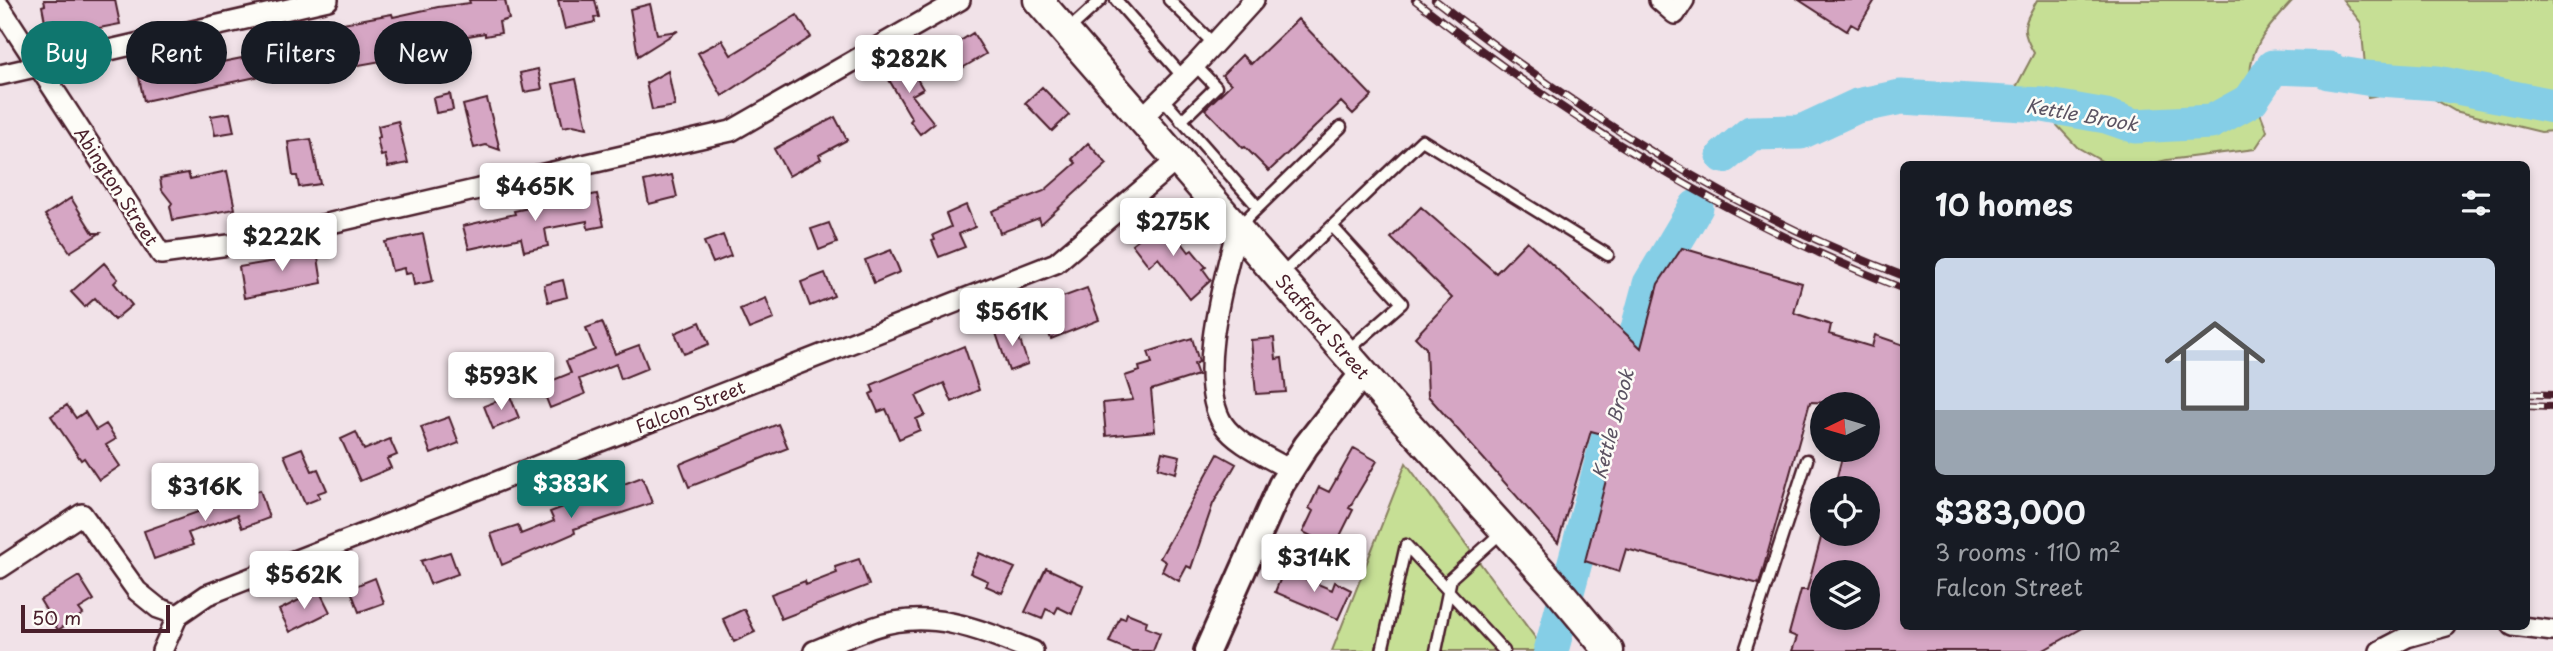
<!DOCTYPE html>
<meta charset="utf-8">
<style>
:root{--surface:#171b24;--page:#242831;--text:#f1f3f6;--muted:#9ea1a6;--accent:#0f766e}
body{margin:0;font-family:"Playpen Sans",sans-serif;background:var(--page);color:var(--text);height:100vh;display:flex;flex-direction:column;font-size:26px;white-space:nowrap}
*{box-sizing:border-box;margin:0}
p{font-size:23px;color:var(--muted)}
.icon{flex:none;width:38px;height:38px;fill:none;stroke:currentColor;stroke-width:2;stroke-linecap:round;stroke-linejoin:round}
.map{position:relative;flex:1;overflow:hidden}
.side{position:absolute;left:1900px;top:161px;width:630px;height:469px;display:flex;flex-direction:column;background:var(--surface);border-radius:10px;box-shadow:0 4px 10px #0003}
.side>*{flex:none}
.top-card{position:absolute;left:21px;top:21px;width:665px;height:63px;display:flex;gap:14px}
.needle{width:46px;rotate:265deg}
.controls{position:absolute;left:1810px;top:392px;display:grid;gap:14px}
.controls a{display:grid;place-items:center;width:70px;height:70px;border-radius:50%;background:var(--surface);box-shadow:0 4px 10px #0003;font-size:35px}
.scale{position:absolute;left:21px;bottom:18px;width:149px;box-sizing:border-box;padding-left:7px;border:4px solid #4a1f2b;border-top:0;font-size:19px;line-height:24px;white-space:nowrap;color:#4a1f2b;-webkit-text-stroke:5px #fdfcf7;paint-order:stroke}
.price{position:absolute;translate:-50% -60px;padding:0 16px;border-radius:7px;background:#fff;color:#222;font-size:23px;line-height:46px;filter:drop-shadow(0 2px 4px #0008)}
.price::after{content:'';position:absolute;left:50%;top:42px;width:21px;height:16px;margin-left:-10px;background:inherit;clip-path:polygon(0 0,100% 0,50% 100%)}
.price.current{background:var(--accent);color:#fff}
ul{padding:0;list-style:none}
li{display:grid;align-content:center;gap:14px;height:371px;padding:0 35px}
li span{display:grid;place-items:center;height:217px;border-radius:10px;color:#555}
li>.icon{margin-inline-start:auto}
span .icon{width:126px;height:126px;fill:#fffc;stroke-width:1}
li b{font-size:30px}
h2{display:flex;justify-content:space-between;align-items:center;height:84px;padding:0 35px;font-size:30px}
.tag{padding:0 24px;border-radius:32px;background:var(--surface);box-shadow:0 4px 10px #0003;font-size:24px;line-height:63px}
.tag.current{background:var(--accent);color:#fff}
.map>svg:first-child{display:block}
</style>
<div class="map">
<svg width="2553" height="651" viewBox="0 0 2553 651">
<rect width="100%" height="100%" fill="#f1e2e8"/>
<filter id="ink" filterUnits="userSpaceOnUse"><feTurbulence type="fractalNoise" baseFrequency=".0143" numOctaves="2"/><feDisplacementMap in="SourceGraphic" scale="14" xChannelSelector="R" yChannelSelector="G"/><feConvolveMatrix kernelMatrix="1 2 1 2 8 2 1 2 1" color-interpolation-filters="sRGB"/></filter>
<g filter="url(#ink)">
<path fill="#c6df95" stroke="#887f60" stroke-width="2" d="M2037,0H2293C2272,23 2245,49 2251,85C2254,100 2262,116 2267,131L2255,149L2167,160L2150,164H2107L2077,147L2054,122L2031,113L2015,89L2034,53C2019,28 2024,24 2037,0Z
M2343,0H2553V131L2541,132L2455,111L2415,88L2368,97L2361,23Z
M1406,463L1545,651H1332Z"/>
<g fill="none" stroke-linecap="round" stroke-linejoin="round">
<path stroke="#85cee6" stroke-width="35" d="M1724,156L1751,133L1801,132L1857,106L1901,97L2043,105L2106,116L2135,126L2211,122L2251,100L2273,67L2330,69L2328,72L2366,78L2437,83L2553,106
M1551,651L1650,284L1696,207"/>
</g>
<path fill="#d6a6c4" stroke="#4a1f2b" stroke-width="2" fill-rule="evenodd" d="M44,0H115L120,24L63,35L61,29L47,32L42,6L45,5Z
M469,0H505L509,19L499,22L501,33L485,36V33L428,43V41L395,49L398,58L353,66V71L297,81L295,69L291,70L288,53H291L288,37L332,29V25L392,14L393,17L438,7L470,3Z
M558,0H595L599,17L594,18L595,22L565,29Z
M1799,0H1875L1858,28L1851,24L1847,31Z
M650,4L657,34L678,31L638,56L630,9Z
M797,15L811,37L722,96L698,53L722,40L731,55Z
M1298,19L1372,96L1353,114L1341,102L1269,171L1245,147L1243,148L1205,109L1231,84L1222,75L1242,55L1251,64Z
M973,33L986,54L959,70L946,50Z
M257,55L261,76L144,101L138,73L205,57L207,65Z
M906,60L923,89L912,95L934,123L920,134L910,121L912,119L885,73Z
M538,69L542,89L524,92L520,73Z
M668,71L675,106L652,110L646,83Z
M576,79L587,128L573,125L563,127L553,84Z
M1042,87L1069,115L1052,131L1025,103Z
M450,94L453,110L436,113L433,98Z
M487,99L500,150L486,145L474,148L463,105Z
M230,113L234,132L215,135L211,116Z
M835,117L847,140L819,155L821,159L789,176L774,149Z
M398,121L408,163L388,167L385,155L381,156L377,138L380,137L378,126Z
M311,139L320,184L299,187L297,176H293L288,142Z
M1088,143L1107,164L1041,224L1039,218L1000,233L992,211L1044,191L1076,163L1072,159Z
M227,171L235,209L173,220L170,206L172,203L162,190L160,178L188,173L190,179Z
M672,175L677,197L649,204L644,181Z
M597,194L604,226L588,229L587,221L545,229L548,246L524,251L521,238L469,249L463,226L515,214L514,211Z
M71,198L93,233H100L70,252L45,215Z
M966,205L975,227L959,234L965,247L939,257L932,241L935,240L933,235L951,227L946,214Z
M1421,207L1496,273L1527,241L1641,348L1658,284L1682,248L1802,283L1794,313L1831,325L1829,334L1872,347L1875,335L1904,345V626H2086L2042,651H1792L1797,637L1789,634L1801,590H1807L1822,534H1867V488H1834L1844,450H1867V404L1810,402L1759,584L1626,549L1619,572L1585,561L1617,438L1591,431L1558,543L1428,396L1426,348L1415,337L1452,298L1391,238ZM1822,572H1867V618H1822Z
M1160,222L1166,230L1170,227L1189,252L1192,250L1206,267L1203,269L1211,280L1190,299L1158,258L1149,266L1132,244Z
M829,223L837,243L819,250L811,229Z
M423,234L433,281L414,285L412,273L405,274L404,268L392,271L385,242Z
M723,235L731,256L713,263L704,242Z
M310,246L311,252L317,251L322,283L244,298L239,267L287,259L286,250Z
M891,250L900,272L874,283L865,260Z
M104,263L118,279L114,283L132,305L114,320L95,298L85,307L71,292Z
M825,273L834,296L810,306L801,282Z
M563,280L567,297L548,302L544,285Z
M1087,288L1099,320L1051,339L1038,306Z
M766,298L774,319L749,329L740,309Z
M602,322L615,354L639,345L648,368L621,379L616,364L579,379L585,394L550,408L541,385L571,373L566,361L595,350L586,328Z
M700,322L709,344L684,354L675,333Z
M1015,326L1028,364L1009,371L996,333Z
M1192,338L1199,362L1194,364L1198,375L1151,390L1155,431L1106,436L1103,403L1133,400L1125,376L1140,371L1139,367L1152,363L1148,352Z
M1274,338L1276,359L1282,358L1286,392L1256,394L1251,340Z
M964,346L979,390L952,402L944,383L916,396L925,415L916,419L920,430L899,439L886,409L878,412L870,394L874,392L871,385Z
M510,396L519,418L493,429L484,406Z
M67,405L76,418L85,412L96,430L106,424L116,439L106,445L120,466L99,480L84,458L81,460L51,416Z
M449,417L459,443L431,454L421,427Z
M778,424L788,448L689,487L680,464Z
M356,432L364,450L390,439L397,455L387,459L391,468L360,481L341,439Z
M302,448L312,471L318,469L327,490L318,493L320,498L305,504L284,455Z
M1354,448L1377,461L1349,508L1353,510L1339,538L1336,537L1331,546L1303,532L1313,511L1309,508L1319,487L1329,492Z
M1162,452L1180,456L1176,473L1158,468Z
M1218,454L1236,464L1213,504L1191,568L1187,566L1179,581L1162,571L1166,562L1160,558Z
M642,477L652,503L574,529L575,533L502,565L491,534L518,525L521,534L554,521L550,512Z
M260,490L269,518L242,528L237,515L188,533L193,545L154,559L144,531Z
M450,552L458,574L430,584L421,561Z
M979,553L1015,568L1002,593L986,586L988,581L970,573Z
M859,559L869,585L781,619L771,594L805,581L806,585L837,573L835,567Z
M1046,568L1083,585L1072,614L1058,607L1055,613L1046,609L1042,619L1025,612Z
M1284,570L1332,590L1335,582L1351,590L1338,619L1275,592Z
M79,576L94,600L79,609L83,614L58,630L40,600Z
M375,578L384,603L359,612L350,588Z
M319,590L330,612L290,632L279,610Z
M744,609L755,632L734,642L723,619Z
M1127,613L1147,621L1145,627L1160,633L1153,651H1131L1109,642L1120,617L1125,619Z"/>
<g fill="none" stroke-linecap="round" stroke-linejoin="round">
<g stroke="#4a1f2b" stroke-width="15">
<path id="service" d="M1116,0L1183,77
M1169,0L1214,44
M1067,31L1101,0
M1162,98L1258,207
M1181,121L1216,87L1195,65
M1332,226L1402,303L1346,352
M1238,227L1341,127
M1280,276L1422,140L1608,255
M1406,545L1504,651
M1382,651L1406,545
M1436,651L1451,578L1502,532
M1745,651L1807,460"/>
</g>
<g stroke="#4a1f2b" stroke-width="24">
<path id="minor" d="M1659,0L1675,14L1684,0
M0,7L161,254L244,243L731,131L960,0
M0,75L328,0
M1142,118L1195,65L1254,0
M1237,228C1225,277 1194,378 1223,424C1237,445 1269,457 1290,470
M0,568L82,514L137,591L158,608L178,615
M178,615L207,595L1056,263L1178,159
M2513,626L2553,631
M162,651L178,615
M814,651C834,643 855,634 875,627C931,608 981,630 1033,651
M2380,651L2407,637L2446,626"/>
</g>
<g stroke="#4a1f2b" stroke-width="30">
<path id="tertiary" d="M1207,651L1281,485L1306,446L1363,373"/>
</g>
<g stroke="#4a1f2b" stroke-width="33">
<path id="secondary" d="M1038,0L1398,413L1554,585L1609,651"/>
</g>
<use href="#service" stroke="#fdfcf7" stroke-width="10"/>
<use href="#minor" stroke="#fdfcf7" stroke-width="19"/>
<use href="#tertiary" stroke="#fdfcf7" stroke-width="24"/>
<use href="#secondary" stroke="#fdfcf7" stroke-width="28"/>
<g stroke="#4a1f2b" stroke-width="8">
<path id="rail" d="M1415,0C1565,118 1726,220 1904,289
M1435,0C1579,112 1732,212 1904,276
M2527,394L2553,395
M2527,406L2553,407"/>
</g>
<use href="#rail" stroke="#fdfcf7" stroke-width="5" stroke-dasharray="16" stroke-linecap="butt"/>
</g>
</g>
<g text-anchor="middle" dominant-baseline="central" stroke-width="5" stroke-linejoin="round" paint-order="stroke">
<g font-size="18" fill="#4a1f2b" stroke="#fdfcf7">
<text transform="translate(117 186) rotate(57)">Abington Street</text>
<text transform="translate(1323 326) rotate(49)">Stafford Street</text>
<text transform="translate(690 406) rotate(-21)">Falcon Street</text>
</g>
<g font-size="19" font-style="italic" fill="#5c5463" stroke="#fdfcf7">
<text transform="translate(2082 114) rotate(10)">Kettle Brook</text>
<text transform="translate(1612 424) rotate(-75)">Kettle Brook</text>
</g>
</g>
</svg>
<div class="controls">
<a><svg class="needle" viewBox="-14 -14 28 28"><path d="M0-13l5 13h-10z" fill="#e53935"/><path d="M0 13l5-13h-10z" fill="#9ea1a6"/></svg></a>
<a><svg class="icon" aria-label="locate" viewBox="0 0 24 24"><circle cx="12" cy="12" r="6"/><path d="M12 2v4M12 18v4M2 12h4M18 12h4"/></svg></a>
<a><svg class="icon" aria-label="layers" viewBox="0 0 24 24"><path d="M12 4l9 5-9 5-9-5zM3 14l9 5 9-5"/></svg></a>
</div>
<div class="scale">50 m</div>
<b class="price" style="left:909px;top:95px">$282K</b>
<b class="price" style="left:535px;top:223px">$465K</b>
<b class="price" style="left:1173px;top:258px">$275K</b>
<b class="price" style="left:282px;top:273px">$222K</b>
<b class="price" style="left:1012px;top:348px">$561K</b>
<b class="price" style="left:501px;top:412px">$593K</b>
<b class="price current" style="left:571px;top:520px">$383K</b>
<b class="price" style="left:205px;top:523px">$316K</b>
<b class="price" style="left:1314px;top:594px">$314K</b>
<b class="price" style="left:304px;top:611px">$562K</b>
<div class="top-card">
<a class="tag current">Buy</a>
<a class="tag">Rent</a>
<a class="tag">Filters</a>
<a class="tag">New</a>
</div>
<section class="side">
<h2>10 homes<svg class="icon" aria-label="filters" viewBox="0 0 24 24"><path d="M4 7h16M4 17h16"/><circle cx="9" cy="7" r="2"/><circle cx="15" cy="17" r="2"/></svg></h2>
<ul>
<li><span style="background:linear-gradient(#c9d6e8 70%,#9aa5b1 0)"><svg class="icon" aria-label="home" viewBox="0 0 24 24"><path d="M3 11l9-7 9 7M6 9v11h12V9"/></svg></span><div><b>$383,000</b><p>3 rooms · 110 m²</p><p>Falcon Street</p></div></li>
</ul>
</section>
</div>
